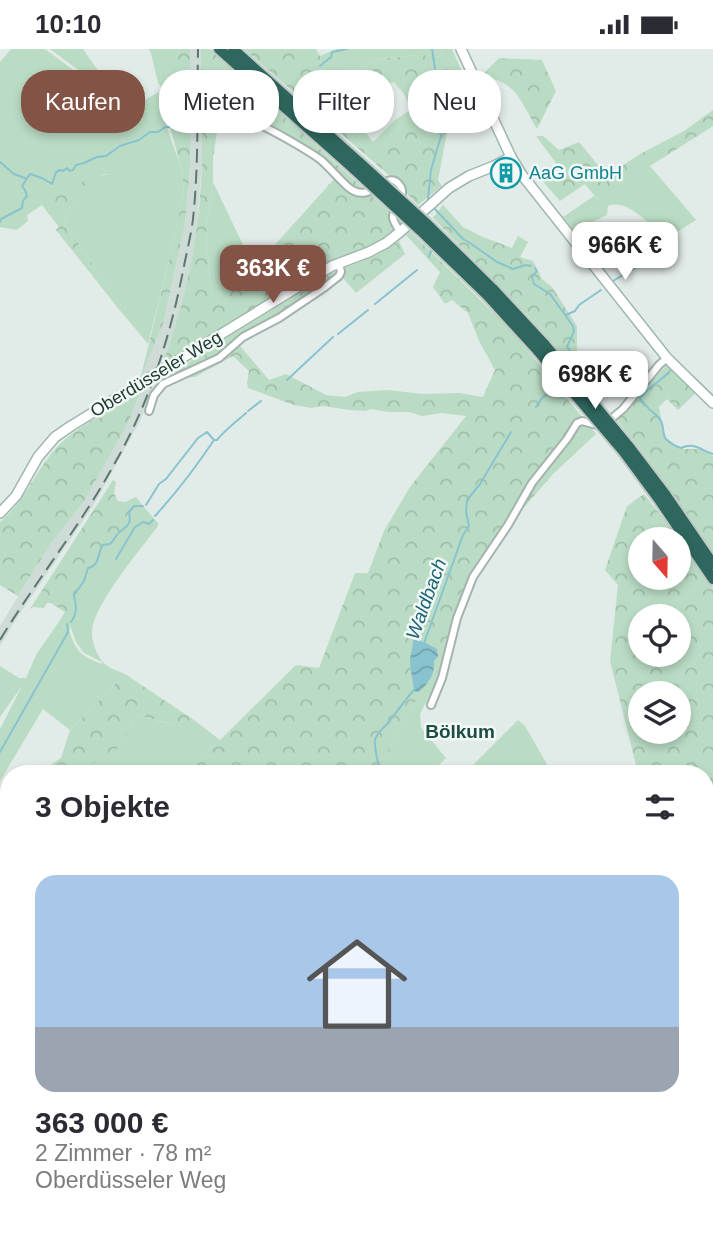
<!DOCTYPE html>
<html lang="de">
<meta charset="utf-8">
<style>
:root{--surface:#fff;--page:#f2f2f3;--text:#2b2b33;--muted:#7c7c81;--accent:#835345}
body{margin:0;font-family:Arial,sans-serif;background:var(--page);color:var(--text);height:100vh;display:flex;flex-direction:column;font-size:26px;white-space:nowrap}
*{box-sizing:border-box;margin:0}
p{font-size:23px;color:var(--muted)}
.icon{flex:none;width:38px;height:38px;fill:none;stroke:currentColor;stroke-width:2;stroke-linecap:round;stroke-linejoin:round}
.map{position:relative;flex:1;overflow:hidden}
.panel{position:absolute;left:0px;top:716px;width:714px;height:471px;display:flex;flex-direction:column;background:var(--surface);border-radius:28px 28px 0 0;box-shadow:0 4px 10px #0003}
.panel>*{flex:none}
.guide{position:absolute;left:21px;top:21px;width:672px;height:63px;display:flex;gap:14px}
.needle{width:46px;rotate:160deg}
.fabs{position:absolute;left:628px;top:478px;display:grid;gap:14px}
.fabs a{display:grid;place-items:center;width:63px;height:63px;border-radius:50%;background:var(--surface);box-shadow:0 4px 10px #0003;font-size:35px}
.price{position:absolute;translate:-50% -60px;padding:0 16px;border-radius:14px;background:#fff;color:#222;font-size:23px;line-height:46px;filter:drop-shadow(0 2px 4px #0008)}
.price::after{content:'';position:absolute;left:50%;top:42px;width:21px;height:16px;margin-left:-10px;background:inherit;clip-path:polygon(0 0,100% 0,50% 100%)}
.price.current{background:var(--accent);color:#fff}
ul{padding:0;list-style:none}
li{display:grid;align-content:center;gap:14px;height:371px;padding:0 35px}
li span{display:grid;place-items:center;height:217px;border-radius:21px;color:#555}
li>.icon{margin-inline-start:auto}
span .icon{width:126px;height:126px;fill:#fffc;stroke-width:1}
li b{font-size:30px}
h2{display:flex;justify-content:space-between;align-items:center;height:84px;padding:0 35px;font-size:30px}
.pill{padding:0 24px;border-radius:28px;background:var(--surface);box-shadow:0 4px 10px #0003;font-size:24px;line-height:63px}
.pill.current{background:var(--accent);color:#fff}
.status{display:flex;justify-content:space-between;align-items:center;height:49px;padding:0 35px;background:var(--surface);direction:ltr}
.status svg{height:19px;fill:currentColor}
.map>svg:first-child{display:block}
</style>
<div class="status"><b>10:10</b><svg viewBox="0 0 49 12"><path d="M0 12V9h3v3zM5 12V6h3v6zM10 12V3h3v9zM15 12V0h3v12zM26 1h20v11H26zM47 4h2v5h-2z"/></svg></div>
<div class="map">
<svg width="713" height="1185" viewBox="0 0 713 1185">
<defs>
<pattern id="forest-crowns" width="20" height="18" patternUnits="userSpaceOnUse" patternTransform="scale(1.75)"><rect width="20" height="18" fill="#badcc4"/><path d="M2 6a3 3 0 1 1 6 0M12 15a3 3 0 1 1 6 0" fill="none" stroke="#a0bea9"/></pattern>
<pattern id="water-waves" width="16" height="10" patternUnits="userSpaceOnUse" patternTransform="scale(1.75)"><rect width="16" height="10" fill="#89c3d0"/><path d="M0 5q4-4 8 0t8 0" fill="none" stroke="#70a0aa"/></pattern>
</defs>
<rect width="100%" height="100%" fill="#e1ebe7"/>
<path fill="#cfdbd6" d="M190,0H201L200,49L202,113L197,175L190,223L176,279L162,316L140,331L163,275L185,174L190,116Z
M155,334L140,372L93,457L16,570L0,597V577L50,496L84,452L129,372L140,344Z"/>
<path fill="#badcc4" d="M11,0H45L111,49L121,66L158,43L168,52L166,76L181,118L184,142L170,208L148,295L118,259L121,257L65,175L67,166L71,162L112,126L104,125L48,156H42L27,166L28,172L17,181L0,178V13Z
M50,0H83L106,33L101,38Z
M149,0H179L177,29L173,52L158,34L151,4Z
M314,0H316L320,7L337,0H442L441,8L421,6L385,9L375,11L359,19L325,28L322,25L320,7Z
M412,60L408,69L394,82L374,105L369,104L336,72L338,67L347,64L356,68L358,74L373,93L395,71Z
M650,117L696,171L674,185L643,192L640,188L649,174C638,165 623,151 608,157L607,166L574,182L563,168L594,147L598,151Z
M213,133L254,219L220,247L211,244L206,180Z
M134,457H143L158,474V477C140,501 95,554 92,581C91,591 96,604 102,612C106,618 118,622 125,625L70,681L43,660L0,732V680L22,637L0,668V617L19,629H26L36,606L58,574L68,582L69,581C76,603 81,607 102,615V613L84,604L76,593L70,576L76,561L74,546L84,532L88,519L98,511C101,491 105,500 115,490C117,488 119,485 122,482C127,474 127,464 134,457Z
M446,603L450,607L420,665L421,679L446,709L431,724H382L393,689Z
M138,666L170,675L194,671L220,691L199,709L193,724H75L115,704Z
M518,671L525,677L552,724H477L471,718Z"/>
<path fill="url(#forest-crowns)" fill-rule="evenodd" d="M179,0H190V116L185,174L163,275L140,331L170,208L184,142L181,118L170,78Z
M201,0H210L404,176L371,197L336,210L317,221L162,316C187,251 200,182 202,112C202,91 200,70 200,48C200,32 201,16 201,0ZM245,58L253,63L264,75L320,109L350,138L362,146C350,147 343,136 336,128L254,219L220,247L211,244L206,180L213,133V109L220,63Z
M244,0H314L320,7L322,24L325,28L359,19L375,11L386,9L421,6L441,8L442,0H452L473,48L450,67L438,131L442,137L418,156L408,146L398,129L390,127ZM394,33L404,45L412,61L408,69L394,82L373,105L369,104L336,72L338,67L347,64L356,68L358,74L390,34Z
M499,9L542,11L556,42L537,80C520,52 517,31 480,28Z
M713,61V77L710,79L650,117L633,131L598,151L585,135L560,152L538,127L556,114L536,87H543L559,101L579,93L607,127L640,105L684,82Z
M118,123L112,127L71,162L67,166L65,175L121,257L118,259L56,181L59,178L42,156H48L49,150L90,129Z
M443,156L463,178L483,188L512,199L518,187L528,193L520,208L533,212L542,230L552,238L577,277V305L608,331L598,345L528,267L433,169Z
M410,182L511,281L596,385L552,426L477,513L452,569L446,603L393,689L382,724H193L199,709L220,691L296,616L319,619L355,524H368L384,482L410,438L466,367L442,364L422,367L409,363H388L371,360L365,362L349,361L323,357L311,359L294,356L248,339L247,334L249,322L233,307L195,328L162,331L215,296L336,222L377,206L399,192L405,205L356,244L343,229L235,291L269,331L286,325L326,346L345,348L358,343L388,341L422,345L459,344L483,348L495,321L479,292L468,264L452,251L445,255L433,238L440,223L406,186Z
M668,315L696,344L678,361L667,350L659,358L664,387L681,400H702L713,407V507L646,408L617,371L639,344Z
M140,344L129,372L84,452L50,496L18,547L0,536V473C27,450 34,423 57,398C76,378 116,358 140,344Z
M113,431L116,433L114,444L118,452L125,453L136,448L143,457H135L129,462C132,479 125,475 117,486C115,489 113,492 110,495L103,496C97,505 100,516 88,519L84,532L74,546L77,555L69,583L58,574L65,563L51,554H47L44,559L33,558L30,560Z
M644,445L686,498L713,539V1185H285L282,1178H705V724H638L610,612L618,536L605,521L627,457ZM640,490H679V528H640ZM640,567H679V606H640ZM640,644H679V682H640Z
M125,625L194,671L171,675L138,666L115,704L75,724H38L61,709L70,681Z
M0,1061L1,1065L9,1073V1178H81L74,1185H0V1096L3,1087L0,1080Z"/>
<path fill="url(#water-waves)" d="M413,591L424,593L437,600L438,607L434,612C435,626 429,633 419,643L414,642C413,631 410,621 410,610C411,604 413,598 413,591Z"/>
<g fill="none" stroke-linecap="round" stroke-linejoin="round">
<path stroke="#89c3d0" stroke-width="2" d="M320,17L331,8L332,3L347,0
M218,61L232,55
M0,113L14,125L25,129
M428,150L431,121L441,87L437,74L438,39L432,0
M434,159L463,190L470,194L497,213L513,220L526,216L531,217
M0,173L1,170L22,159L23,152L27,147L25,141L22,137L30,125L42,129L52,135L56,123L60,121L63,122L67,119L69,122L73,121L76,116L84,114L97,108L106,107L120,97L139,91L150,83H158L165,78H171L175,75
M429,208L432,199
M535,219L537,222L532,228L534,235L550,245L573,277L574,282L567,298C577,311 594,318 604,331L617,332L633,343
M613,232L651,209
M375,255L417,221
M566,266L575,262L579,256L601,241
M338,285L368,261
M576,323L582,319L583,315
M691,326L713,347
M287,331L333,288
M637,347C642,351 645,355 649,360C652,363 656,365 658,368C670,381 653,388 681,399C695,393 700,401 713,405
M641,348C649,337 660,333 669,323
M536,358L542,349L560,335
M248,362L261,352
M146,456L159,435L166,430L198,389L207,383L213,390
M155,467C176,444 196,418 214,391H217C226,380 235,374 246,364
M116,510L135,478L143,473L149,475L153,471
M71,573C78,563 76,557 74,546L84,532L88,519C100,517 97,505 103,496L110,495C113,492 115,489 117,486C125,476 132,479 129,463L134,457H143
M424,594L463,486L469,477L466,463L467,451L480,435L511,383
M0,703L68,583L67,575
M373,724L379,720C378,712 374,698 375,691C377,683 384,679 389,673C397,662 405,651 414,641
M705,972L713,971
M319,1178L320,1185"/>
<g stroke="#a4b3ae" stroke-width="10">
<path id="street" d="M233,71C238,71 244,71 249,72C262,74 310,103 321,111C331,120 339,130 348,138C372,159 387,115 401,138C406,148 392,159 393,169C394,174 398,179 400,183
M149,362L154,346L163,335L219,309L243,288L279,269L325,238L339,227L341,223L339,214
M431,656L442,629L457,569L473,528L508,476L532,434L567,390L577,374L582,372L597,376L604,374L611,370L623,360L659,316L667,309"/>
</g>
<g stroke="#9fb7af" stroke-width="12">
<path id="secondary" d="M461,0L511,108L522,126L667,309L713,354
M161,322L332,217L369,203L386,194L400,183L449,139L469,127L494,117L511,108
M0,464L16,447L38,408L55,388L71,377L139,335"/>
</g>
<g stroke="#c1c8c6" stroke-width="14">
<path id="highway" d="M219,0L354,120
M233,0L360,114
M493,240L545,296
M487,246L538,302
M630,399L665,445L713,515
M624,403L658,449L713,530"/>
</g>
<use href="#street" stroke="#fff" stroke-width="6"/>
<use href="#secondary" stroke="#fff" stroke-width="9"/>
<use href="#highway" stroke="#2e675d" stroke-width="10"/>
<path stroke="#5c7770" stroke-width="2" stroke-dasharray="14 7" stroke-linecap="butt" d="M0,591C37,530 82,475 116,412C150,352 171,285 184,217C187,202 191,186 193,170C199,114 197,57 198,0"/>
<g stroke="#9fb7af" stroke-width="12" stroke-linecap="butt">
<path id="secondary-bridge" d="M139,335L161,322"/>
</g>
<g stroke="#c1c8c6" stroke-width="14" stroke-linecap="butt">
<path id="highway-bridge" d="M360,114L428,176L493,240
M354,120L421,182L487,246
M545,296L630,399
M538,302L624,403"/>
</g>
<use href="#secondary-bridge" stroke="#fff" stroke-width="9"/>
<use href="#highway-bridge" stroke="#2e675d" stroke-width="10"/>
</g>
<defs>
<g id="building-ring" transform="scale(1.575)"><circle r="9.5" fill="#f1f8f5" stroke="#0f9aa8" stroke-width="1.5"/><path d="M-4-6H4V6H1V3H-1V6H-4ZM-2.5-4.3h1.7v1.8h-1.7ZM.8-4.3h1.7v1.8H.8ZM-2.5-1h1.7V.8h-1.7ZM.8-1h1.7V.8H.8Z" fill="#0f9aa8"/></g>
</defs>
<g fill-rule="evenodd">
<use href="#building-ring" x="506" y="124"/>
</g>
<g text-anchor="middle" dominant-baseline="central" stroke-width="5" stroke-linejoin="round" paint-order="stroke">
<g font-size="18" fill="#0d838f" stroke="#f1f8f5" text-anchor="start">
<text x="529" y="124">AaG GmbH</text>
</g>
<g font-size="18" fill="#213b35" stroke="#f1f8f5">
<text transform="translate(156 325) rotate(-31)">Oberdüsseler Weg</text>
</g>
<g font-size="19" font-style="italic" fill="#1d6576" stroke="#f1f8f5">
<text transform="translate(426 550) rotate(-70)">Waldbach</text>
</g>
<g font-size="19" font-weight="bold" fill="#1e4d43" stroke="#f1f8f5">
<text x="460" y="682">Bölkum</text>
</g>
</g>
</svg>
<div class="fabs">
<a><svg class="needle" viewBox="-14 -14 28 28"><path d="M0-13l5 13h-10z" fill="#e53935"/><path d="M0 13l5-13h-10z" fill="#7c7c81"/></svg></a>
<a><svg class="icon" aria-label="locate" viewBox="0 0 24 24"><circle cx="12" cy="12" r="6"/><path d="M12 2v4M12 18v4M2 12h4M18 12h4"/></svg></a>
<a><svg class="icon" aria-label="layers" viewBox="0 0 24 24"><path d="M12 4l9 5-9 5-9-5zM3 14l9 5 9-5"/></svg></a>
</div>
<b class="price" style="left:625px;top:233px">966K €</b>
<b class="price current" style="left:273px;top:256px">363K €</b>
<b class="price" style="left:595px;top:362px">698K €</b>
<div class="guide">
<a class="pill current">Kaufen</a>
<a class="pill">Mieten</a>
<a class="pill">Filter</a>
<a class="pill">Neu</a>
</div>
<section class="panel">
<h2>3 Objekte<svg class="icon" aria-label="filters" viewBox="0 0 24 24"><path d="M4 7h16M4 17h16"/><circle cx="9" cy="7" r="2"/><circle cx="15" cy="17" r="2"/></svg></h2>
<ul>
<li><span style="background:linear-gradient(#a9c7e8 70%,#9aa5b1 0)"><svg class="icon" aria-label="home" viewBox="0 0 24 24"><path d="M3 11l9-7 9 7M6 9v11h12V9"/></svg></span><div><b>363 000 €</b><p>2 Zimmer · 78 m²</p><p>Oberdüsseler Weg</p></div></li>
</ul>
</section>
</div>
